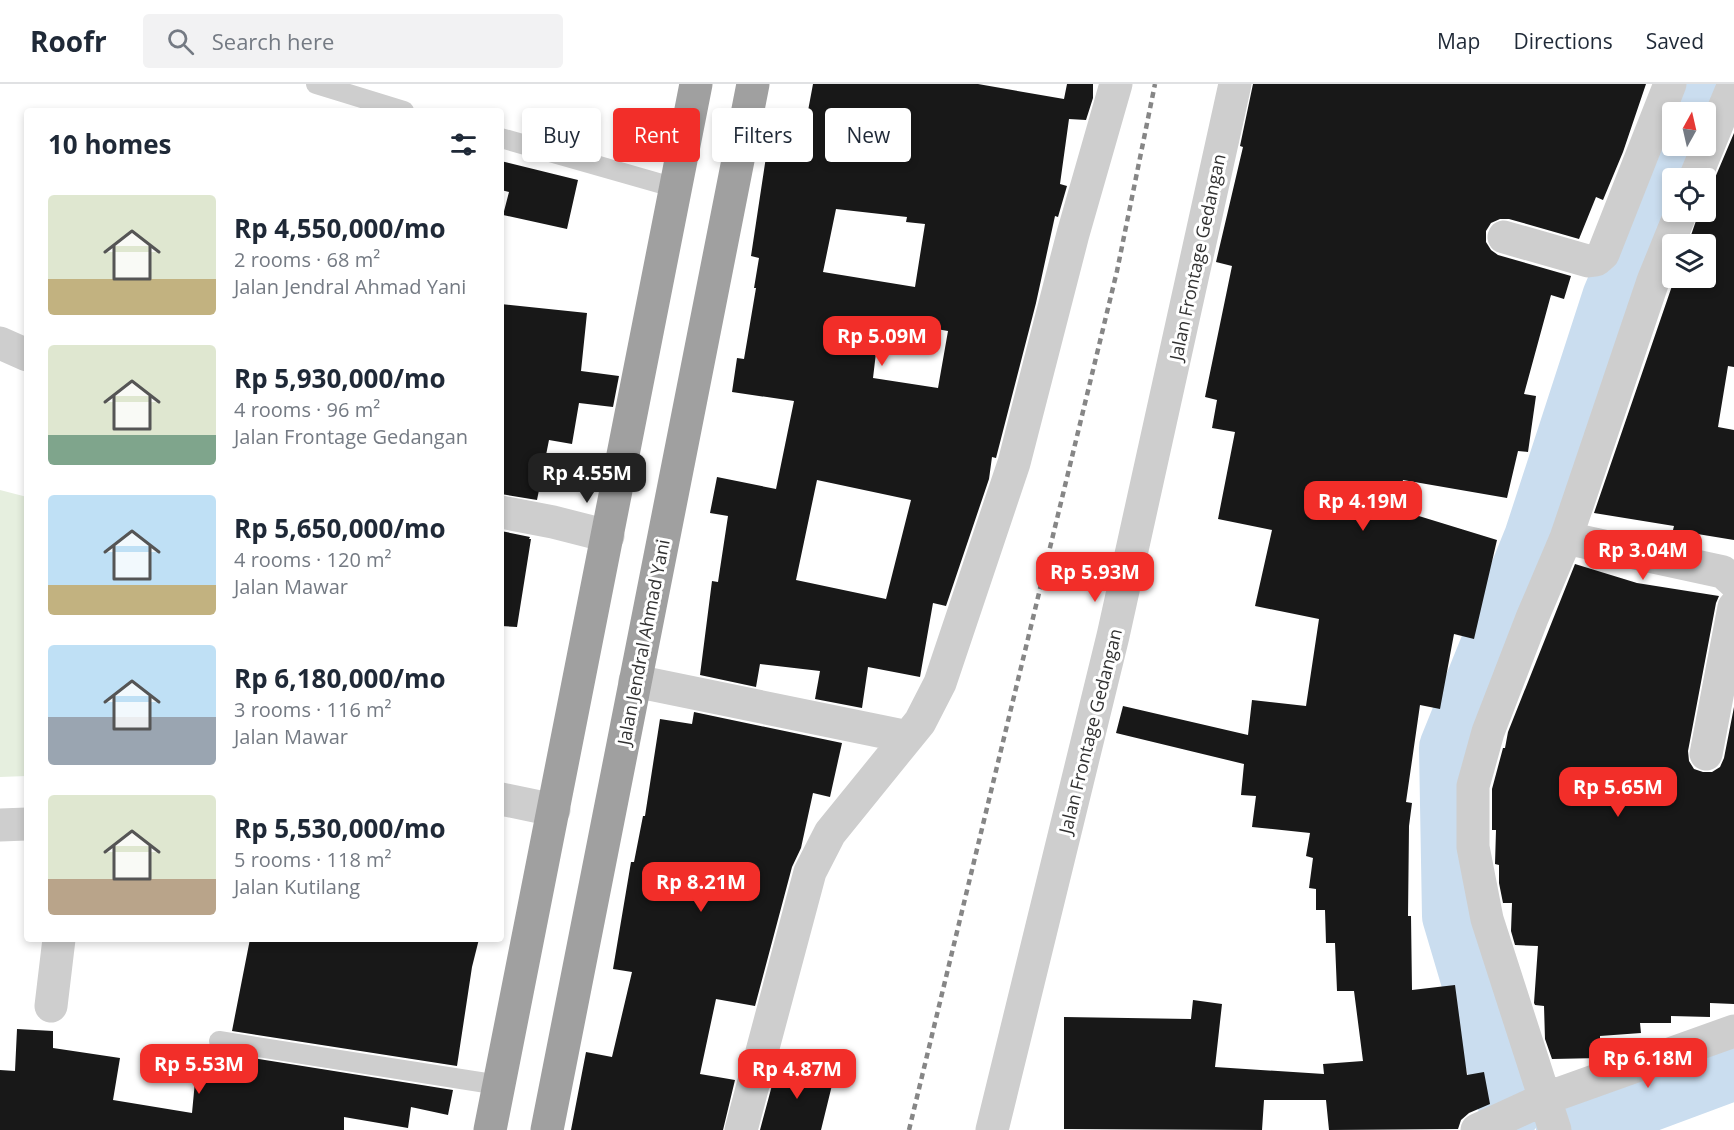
<!DOCTYPE html>
<meta charset="utf-8">
<style>
:root{--surface:#fff;--page:#f2f2f3;--text:#1f2937;--muted:#747a83;--line:#e0e1e3;--accent:#f22e29}
body{margin:0;font-family:"Open Sans",sans-serif;background:var(--page);color:var(--text);height:100vh;display:flex;flex-direction:column;font-size:22px;white-space:nowrap}
*{box-sizing:border-box;margin:0}
p{font-size:20px;color:var(--muted)}
.icon{flex:none;width:33px;height:33px;fill:none;stroke:currentColor;stroke-width:2;stroke-linecap:round;stroke-linejoin:round}
.map{position:relative;flex:1;overflow:hidden}
.sheet{position:absolute;left:24px;top:24px;width:480px;height:834px;display:flex;flex-direction:column;background:var(--surface);border-radius:6px;box-shadow:0 3px 9px #0003}
.sheet>*{flex:none}
.guide{position:absolute;left:522px;top:24px;width:570px;height:54px;display:flex;gap:12px}
.needle{width:39px;rotate:8deg}
.buttons{position:absolute;left:1662px;top:18px;display:grid;gap:12px}
.buttons a{display:grid;place-items:center;width:54px;height:54px;border-radius:6px;background:var(--surface);box-shadow:0 3px 9px #0003;font-size:30px}
.price{position:absolute;translate:-50% -51px;padding:0 14px;border-radius:12px;background:var(--accent);color:#fff;font-size:20px;line-height:39px;filter:drop-shadow(0 2px 3px #0008)}
.price::after{content:'';position:absolute;left:50%;top:36px;width:18px;height:14px;margin-left:-9px;background:inherit;clip-path:polygon(0 0,100% 0,50% 100%)}
.price.active{background:#222;color:#fff}
ul{padding:0;list-style:none}
li{display:flex;align-items:center;gap:18px;height:150px;padding:0 24px}
li span{display:grid;place-items:center;flex:none;width:168px;height:120px;border-radius:6px;color:#555}
li>.icon{margin-inline-start:auto}
span .icon{width:72px;height:72px;fill:#fffc;stroke-width:1}
li b{font-size:26px}
h2{display:flex;justify-content:space-between;align-items:center;height:72px;padding:0 24px;font-size:26px}
.chip{padding:0 21px;border-radius:6px;background:var(--surface);box-shadow:0 3px 9px #0003;font-size:21px;line-height:54px}
.chip.active{background:var(--accent);color:#fff}
header{display:flex;align-items:center;gap:36px;box-sizing:border-box;height:84px;padding:0 30px;background:var(--surface);border-bottom:2px solid var(--line)}
header strong{font-size:28px}
nav{display:flex;gap:33px;margin-inline-start:auto;font-size:21px}
.search{width:420px;height:54px;background:var(--page);display:flex;align-items:center;gap:15px;box-sizing:border-box;padding:0 21px;border-radius:6px;color:var(--muted);font-size:22px}
.map>svg:first-child{display:block}
</style>
<header>
<strong>Roofr</strong>
<div class="search"><svg class="icon" aria-label="search" viewBox="0 0 24 24"><circle cx="10" cy="10" r="6"/><path d="M15 15l6 6"/></svg>Search here</div>
<nav><a>Map</a><a>Directions</a><a>Saved</a></nav>
</header>
<div class="map">
<svg width="1734" height="1046" viewBox="0 0 1734 1046">
<rect width="100%" height="100%" fill="#fff"/>
<path fill="#e6efdf" d="M0,406L27,413V692L0,693Z"/>
<g fill="none" stroke-linecap="round" stroke-linejoin="round">
<path stroke="#caddef" stroke-width="64" d="M1692,28L1704,0
M1511,1024L1454,832L1451,664L1536,454L1614,214L1678,62
M1568,1046L1734,984"/>
</g>
<path fill="#181818" fill-rule="evenodd" d="M813,0H978L1064,15L1067,0H1093V14L1086,36L1069,35L1060,100L1067,102L1058,133L1055,132L1036,219L996,374L992,373L989,395L946,522L933,519L920,593L868,583L862,624L815,615L820,587L760,580L756,603L700,591L712,497L718,498L728,432L710,429L717,393L776,405L794,317L732,308L737,274L744,275L756,204H754L759,174L751,172L769,53L802,59ZM836,125L907,133L906,138L925,140L915,203L823,188ZM880,235L948,247L938,304L873,294ZM817,396L911,416L886,515L796,496Z
M1253,0H1646L1623,68L1603,116L1596,113L1579,155L1509,135H1500L1491,139L1486,147V158L1491,166L1498,171L1571,192L1564,215L1551,211L1524,310L1536,312L1528,368L1518,367L1507,414L1403,396L1396,425L1497,456L1474,555L1454,550L1440,625L1420,621L1406,718L1412,719L1409,742L1408,832H1411L1412,906L1455,901L1467,991L1484,988L1490,1020L1469,1029L1461,1036L1458,1045L1329,1046L1326,1016H1264L1262,1046L1064,1045V933L1191,935L1193,916L1222,920L1215,983L1324,990L1323,980L1363,977L1354,907H1337L1335,859H1326L1325,826H1316V805L1309,804L1313,774L1306,772L1310,749L1252,743L1256,712L1241,711L1244,680L1116,649L1123,622L1248,651L1252,616L1306,622L1319,535L1255,522L1272,446L1218,435L1235,348L1212,344L1217,316L1205,313L1232,182L1216,178L1243,63L1240,62Z
M1734,49V283L1728,282L1718,343L1734,346V456L1673,446L1674,442L1594,429L1673,199H1675L1676,194H1706V160H1688L1699,128H1706V109L1712,101Z
M501,77L578,96L567,145L503,131L509,108L501,106Z
M501,220L587,229L581,287L619,292L613,323L579,319L572,360L549,356L537,416L501,410Z
M501,447L530,453L529,455H531L517,543L501,542Z
M1575,480L1637,499L1719,512L1716,519L1688,667L1689,677L1694,685L1703,688H1712L1720,683L1724,674L1734,623V920L1710,919V933L1671,932V939H1640L1641,949L1600,952V974L1552,975L1545,955L1544,922L1535,921L1534,919L1538,862L1515,861L1511,847L1512,819H1503L1499,799V781L1495,780L1496,746H1492V705L1503,664H1505L1508,648Z
M694,628L842,659L830,713L813,709L801,764L792,783L755,922L716,915L700,990L735,996L723,1046H571L586,968L612,973L632,888L613,885L631,778H634L643,732H645L660,635L692,640Z
M250,855H479L472,883L457,982L232,947Z
M17,945L53,947V964L120,974L113,1016L192,1029L197,976L226,979L227,970L453,1006L448,1031L411,1023L408,1044L344,1033V1046H0V986L15,987Z
M778,979L834,993L821,1046H760Z"/>
<g fill="none" stroke-linecap="round" stroke-linejoin="round">
<path stroke="#cecece" stroke-width="20" d="M316,0L404,27
M501,54L676,104
M219,957L499,1001"/>
<path stroke="#cecece" stroke-width="33" d="M1695,94L1734,0
M1504,153L1588,177L1596,176L1603,170L1670,0
M0,259L27,271
M501,428L553,438L608,452
M1566,454L1723,488L1734,498
M635,597L908,653
M1706,670L1734,523
M501,715L554,726
M0,741L27,740
M51,922L59,855
M741,1046L810,788L830,749L920,638L940,599L1014,379L1073,150L1116,0
M1477,1046L1544,1015L1734,947
M1555,1046L1487,835L1473,763V702L1488,648L1532,534L1566,454L1653,197L1681,128"/>
<path stroke="#cecece" stroke-width="33" d="M992,1046L1113,552L1235,0"/>
<path stroke="#a0a0a0" stroke-width="33" d="M490,1046L696,0
M547,1046L753,0"/>
<path stroke="#868686" stroke-width="4.5" stroke-dasharray="6 4.5" stroke-linecap="butt" d="M909,1046L1117,187L1155,0"/>
</g>
<g text-anchor="middle" dominant-baseline="central" stroke-width="6" stroke-linejoin="round" paint-order="stroke">
<g font-size="18" fill="#313131" stroke="#fff">
<text transform="translate(1197 173) rotate(-78)">Jalan Frontage Gedangan</text>
<text transform="translate(643 558) rotate(-79)">Jalan Jendral Ahmad Yani</text>
<text transform="translate(1090 647) rotate(-76)">Jalan Frontage Gedangan</text>
</g>
</g>
</svg>
<div class="buttons">
<a><svg class="needle" viewBox="-14 -14 28 28"><path d="M0-13l5 13h-10z" fill="#e53935"/><path d="M0 13l5-13h-10z" fill="#747a83"/></svg></a>
<a><svg class="icon" aria-label="locate" viewBox="0 0 24 24"><circle cx="12" cy="12" r="6"/><path d="M12 2v4M12 18v4M2 12h4M18 12h4"/></svg></a>
<a><svg class="icon" aria-label="layers" viewBox="0 0 24 24"><path d="M12 4l9 5-9 5-9-5zM3 14l9 5 9-5"/></svg></a>
</div>
<b class="price" style="left:882px;top:283px">Rp 5.09M</b>
<b class="price active" style="left:587px;top:420px">Rp 4.55M</b>
<b class="price" style="left:1363px;top:448px">Rp 4.19M</b>
<b class="price" style="left:1643px;top:497px">Rp 3.04M</b>
<b class="price" style="left:1095px;top:519px">Rp 5.93M</b>
<b class="price" style="left:1618px;top:734px">Rp 5.65M</b>
<b class="price" style="left:701px;top:829px">Rp 8.21M</b>
<b class="price" style="left:1648px;top:1005px">Rp 6.18M</b>
<b class="price" style="left:199px;top:1011px">Rp 5.53M</b>
<b class="price" style="left:797px;top:1016px">Rp 4.87M</b>
<div class="guide">
<a class="chip">Buy</a>
<a class="chip active">Rent</a>
<a class="chip">Filters</a>
<a class="chip">New</a>
</div>
<section class="sheet">
<h2>10 homes<svg class="icon" aria-label="filters" viewBox="0 0 24 24"><path d="M4 7h16M4 17h16"/><circle cx="9" cy="7" r="2"/><circle cx="15" cy="17" r="2"/></svg></h2>
<ul>
<li><span style="background:linear-gradient(#dfe7d0 70%,#c2b280 0)"><svg class="icon" aria-label="home" viewBox="0 0 24 24"><path d="M3 11l9-7 9 7M6 9v11h12V9"/></svg></span><div><b>Rp 4,550,000/mo</b><p>2 rooms · 68 m²</p><p>Jalan Jendral Ahmad Yani</p></div></li>
<li><span style="background:linear-gradient(#dfe7d0 75%,#7fa58c 0)"><svg class="icon" aria-label="home" viewBox="0 0 24 24"><path d="M3 11l9-7 9 7M6 9v11h12V9"/></svg></span><div><b>Rp 5,930,000/mo</b><p>4 rooms · 96 m²</p><p>Jalan Frontage Gedangan</p></div></li>
<li><span style="background:linear-gradient(#bfe0f5 75%,#c2b280 0)"><svg class="icon" aria-label="home" viewBox="0 0 24 24"><path d="M3 11l9-7 9 7M6 9v11h12V9"/></svg></span><div><b>Rp 5,650,000/mo</b><p>4 rooms · 120 m²</p><p>Jalan Mawar</p></div></li>
<li><span style="background:linear-gradient(#bfe0f5 60%,#9aa5b1 0)"><svg class="icon" aria-label="home" viewBox="0 0 24 24"><path d="M3 11l9-7 9 7M6 9v11h12V9"/></svg></span><div><b>Rp 6,180,000/mo</b><p>3 rooms · 116 m²</p><p>Jalan Mawar</p></div></li>
<li><span style="background:linear-gradient(#dfe7d0 70%,#b9a48a 0)"><svg class="icon" aria-label="home" viewBox="0 0 24 24"><path d="M3 11l9-7 9 7M6 9v11h12V9"/></svg></span><div><b>Rp 5,530,000/mo</b><p>5 rooms · 118 m²</p><p>Jalan Kutilang</p></div></li>
</ul>
</section>
</div>
